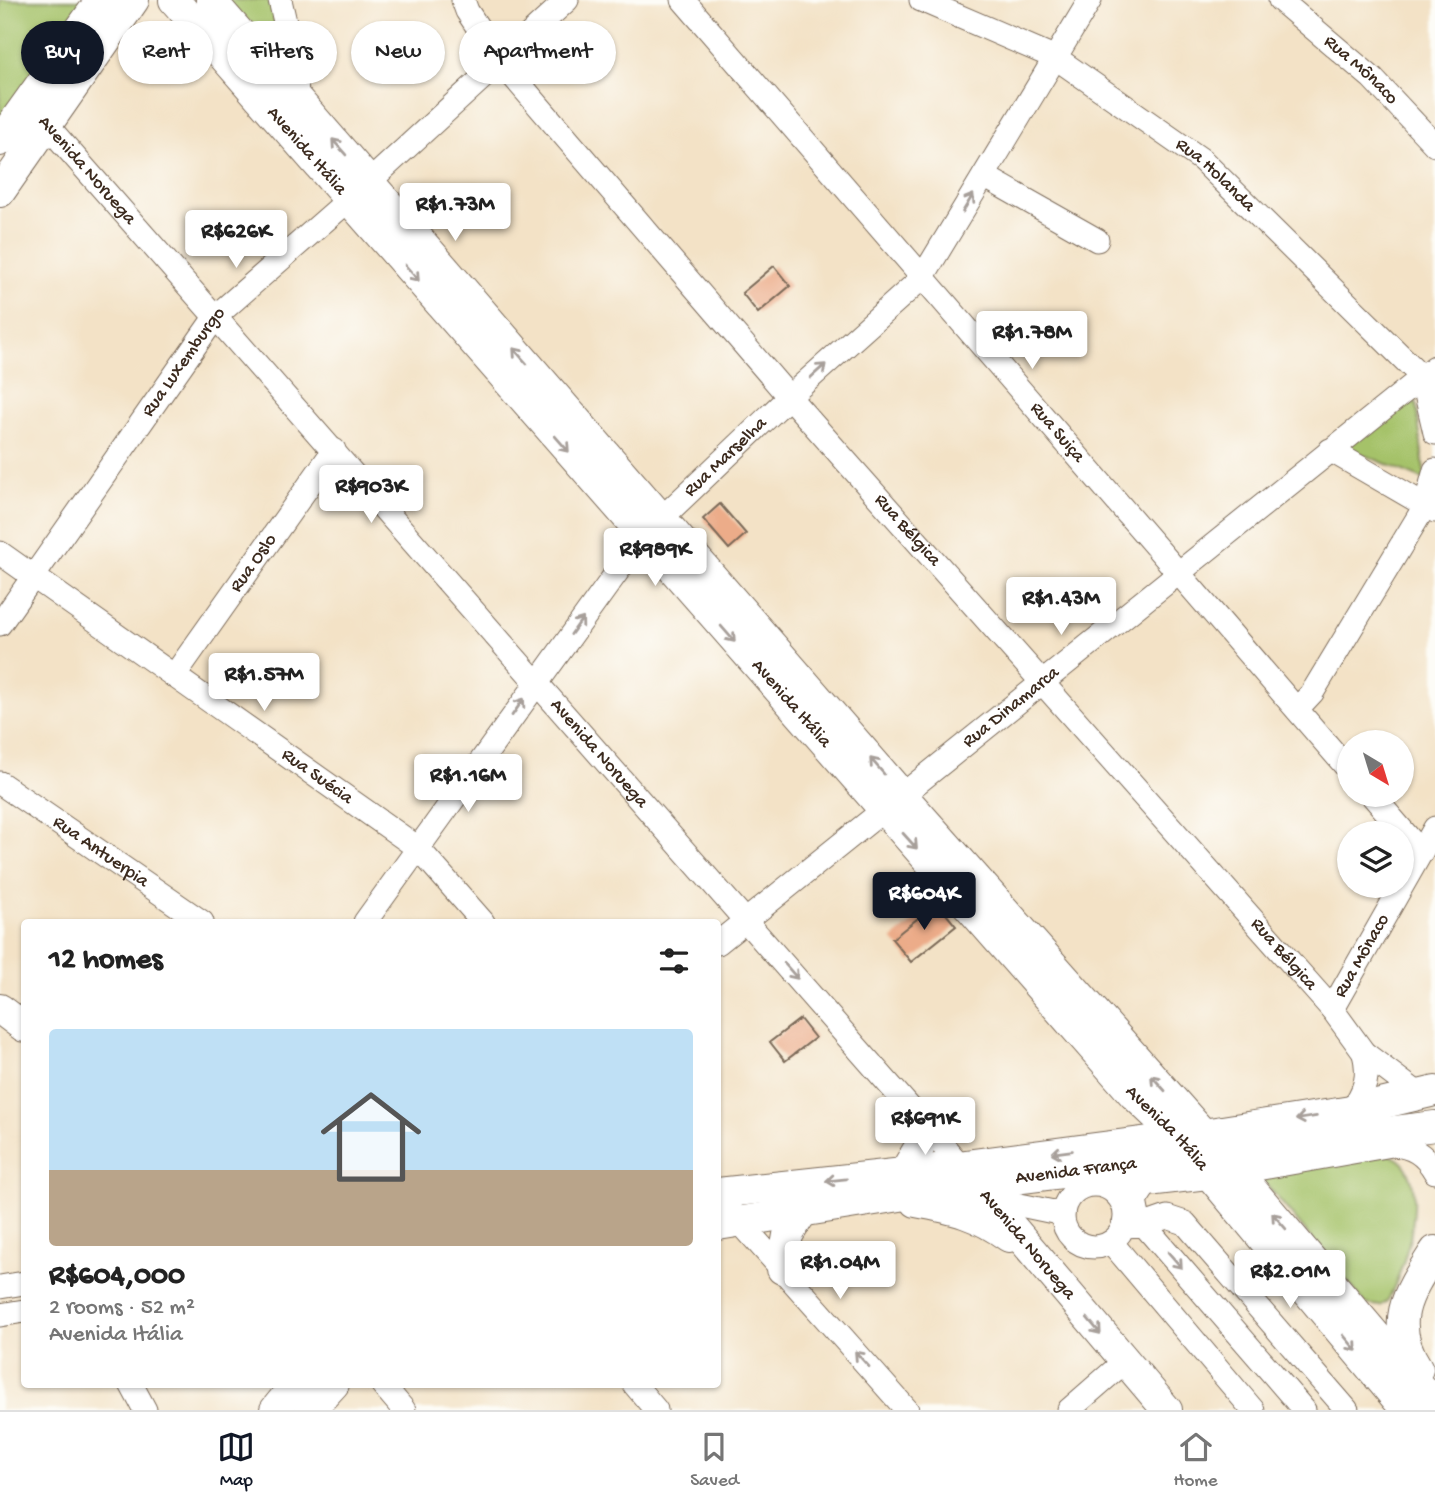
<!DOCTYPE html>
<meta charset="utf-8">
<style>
:root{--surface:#fff;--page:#f2f2f2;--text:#222;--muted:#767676;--line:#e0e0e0;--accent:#111827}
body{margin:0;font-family:"Gochi Hand",sans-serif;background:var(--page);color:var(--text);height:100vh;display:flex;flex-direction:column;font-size:26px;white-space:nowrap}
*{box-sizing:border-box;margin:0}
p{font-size:23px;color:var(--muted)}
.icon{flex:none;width:38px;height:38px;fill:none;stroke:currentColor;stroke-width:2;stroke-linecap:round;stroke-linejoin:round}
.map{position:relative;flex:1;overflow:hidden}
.sheet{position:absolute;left:21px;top:919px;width:700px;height:469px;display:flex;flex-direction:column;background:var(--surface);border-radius:7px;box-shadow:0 2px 5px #0004}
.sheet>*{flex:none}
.guide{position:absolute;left:21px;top:21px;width:700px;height:63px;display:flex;gap:14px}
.needle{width:46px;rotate:142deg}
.controls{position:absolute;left:1337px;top:730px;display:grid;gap:14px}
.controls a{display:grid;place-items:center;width:77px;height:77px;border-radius:50%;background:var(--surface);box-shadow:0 2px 5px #0004;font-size:35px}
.price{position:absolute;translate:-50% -60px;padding:0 16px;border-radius:7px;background:#fff;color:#222;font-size:23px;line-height:46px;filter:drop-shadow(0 2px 4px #0008)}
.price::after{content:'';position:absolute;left:50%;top:42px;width:21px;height:16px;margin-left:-10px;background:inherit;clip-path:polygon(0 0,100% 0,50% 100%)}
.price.on{background:var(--accent);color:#fff}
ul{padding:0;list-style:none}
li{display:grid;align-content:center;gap:14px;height:371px;padding:0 28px}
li+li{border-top:2px solid var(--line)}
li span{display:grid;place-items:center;height:217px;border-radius:7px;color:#555}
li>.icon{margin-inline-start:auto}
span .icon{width:126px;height:126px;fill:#fffc;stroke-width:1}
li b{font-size:30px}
h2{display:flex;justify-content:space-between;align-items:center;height:84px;padding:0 28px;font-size:30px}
.chip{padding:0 24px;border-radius:32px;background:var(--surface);box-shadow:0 2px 5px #0004;font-size:24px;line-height:63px}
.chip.on{background:var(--accent);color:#fff}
.dock{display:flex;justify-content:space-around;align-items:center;height:98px;border-top:2px solid var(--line);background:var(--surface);font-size:19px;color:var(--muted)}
.dock a{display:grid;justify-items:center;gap:4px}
.dock .on{color:var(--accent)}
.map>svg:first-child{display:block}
</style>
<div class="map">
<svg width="1435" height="1410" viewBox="0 0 1435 1410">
<rect width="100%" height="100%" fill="#fdfcf7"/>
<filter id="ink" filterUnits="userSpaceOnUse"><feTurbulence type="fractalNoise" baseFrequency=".0143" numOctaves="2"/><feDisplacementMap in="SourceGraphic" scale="14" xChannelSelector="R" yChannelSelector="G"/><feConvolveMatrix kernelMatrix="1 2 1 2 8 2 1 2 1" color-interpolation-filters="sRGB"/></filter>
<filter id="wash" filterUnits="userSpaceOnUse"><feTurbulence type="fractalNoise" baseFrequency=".00686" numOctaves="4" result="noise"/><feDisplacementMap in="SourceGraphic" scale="28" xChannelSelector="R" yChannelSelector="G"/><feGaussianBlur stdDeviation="1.57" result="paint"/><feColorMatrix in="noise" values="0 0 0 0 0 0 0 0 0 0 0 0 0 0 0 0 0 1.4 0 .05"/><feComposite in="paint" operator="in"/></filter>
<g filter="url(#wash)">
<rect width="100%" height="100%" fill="#f3e2c6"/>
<path fill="#a5c269" stroke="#707644" stroke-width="2" d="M0,0H82L0,123Z
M221,0H269L287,68Z
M1416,401L1425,480L1345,447Z
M1384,1154C1435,1161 1411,1257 1387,1302L1380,1306L1366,1304L1256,1172Z"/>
<g id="blocks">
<path fill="#ecac89" d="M774,266L790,286L758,313L742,293Z
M720,504L746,534L729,549L703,519Z
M937,903L956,926L911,962L892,939Z
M800,1019L815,1038L785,1061L770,1042Z"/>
</g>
</g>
<g filter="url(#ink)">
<use href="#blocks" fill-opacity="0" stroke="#7b6a59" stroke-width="2"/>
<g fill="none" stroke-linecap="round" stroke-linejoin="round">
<g stroke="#7b6a59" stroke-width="25">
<g id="minor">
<path d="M280,0L297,74L296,98"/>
<path id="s1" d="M463,0L467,11L500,61L789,397L1332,1009L1364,1053L1421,1096"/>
<path id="s2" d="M683,0L1349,770"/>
<path id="s3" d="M921,0L1056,58L1202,160L1422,377L1435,433"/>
<path id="s4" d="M1280,0L1372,78L1435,145"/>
<path id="s5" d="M38,115L960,1165"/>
<path d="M984,176L1097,240"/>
<path d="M1330,450L1435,511"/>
<path id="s6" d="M0,553L418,848L483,922"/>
<path id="s7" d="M0,624L216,316L369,182L567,0"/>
<path id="s8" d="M174,676L334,450"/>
<path d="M1297,709L1312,693L1425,506L1435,470"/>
<path id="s9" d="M0,783L202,922"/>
<path d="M1371,794L1421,852"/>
<path id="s10" d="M365,922L643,536L789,397L922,278L1090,0"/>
<path id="s11" d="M718,943L1435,367"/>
<path id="s12" d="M1332,1009L1435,828"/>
<path d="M1351,1111C1365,1090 1370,1078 1364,1053"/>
<circle cx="1094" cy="1216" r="31"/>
<path d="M1145,1186L1135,1201L1138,1216L1144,1225L1167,1217L1185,1223L1347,1410"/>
<path d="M1110,1189L1212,1177L1392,1145C1412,1146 1425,1154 1435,1172"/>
<path d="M987,1198L1063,1214"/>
<path d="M730,1211L907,1410"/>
<path d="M1123,1226L1144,1225L1304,1410"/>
<path d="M1111,1242L1253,1410"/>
<path d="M0,1287L24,1283"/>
<path d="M0,1315L24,1311"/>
<path d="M131,1384L145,1410"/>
<path d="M382,1384L404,1410"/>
<path d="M634,1384L656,1410"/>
<path d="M1069,1410L1124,1362"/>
</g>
</g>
<g stroke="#7b6a59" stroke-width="32">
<g id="major">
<path id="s13" d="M174,0L1134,1095L1178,1137L1406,1410"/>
<path d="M211,0L901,794L1237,1172L1435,1405"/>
<path d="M0,141L101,0"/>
<path d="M0,192L134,0"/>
<path d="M0,1009L24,1027"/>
<path d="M904,1173L923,1141L922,1121"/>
<path id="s14" d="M967,1174L1167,1410"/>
<path d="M718,1193L904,1173L1203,1134L1351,1111L1435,1091"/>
<path d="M916,1202C955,1209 977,1214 1009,1237"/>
<path id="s15" d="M718,1225L975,1184L1435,1126"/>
<path d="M782,1269L788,1235L803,1211"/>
<path d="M1418,1369C1387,1322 1408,1293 1435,1251"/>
<path d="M275,1410L296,1384"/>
<path d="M310,1410L334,1384"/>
</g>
</g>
<use href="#minor" stroke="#fff" stroke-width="23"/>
<use href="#major" stroke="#fff" stroke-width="30"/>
</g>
<defs><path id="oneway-shaft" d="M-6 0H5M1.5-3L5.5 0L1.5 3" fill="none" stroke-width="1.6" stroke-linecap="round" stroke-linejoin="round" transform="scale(1.75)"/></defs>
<g stroke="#a79f9a">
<use href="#oneway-shaft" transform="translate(339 147) rotate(-131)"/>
<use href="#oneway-shaft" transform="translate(968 203) rotate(-59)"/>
<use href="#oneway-shaft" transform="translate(412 273) rotate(49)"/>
<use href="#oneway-shaft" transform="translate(520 356) rotate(-131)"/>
<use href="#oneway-shaft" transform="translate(818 371) rotate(-42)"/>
<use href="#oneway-shaft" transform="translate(562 444) rotate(49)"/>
<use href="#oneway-shaft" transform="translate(577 626) rotate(-54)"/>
<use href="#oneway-shaft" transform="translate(728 634) rotate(49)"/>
<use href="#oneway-shaft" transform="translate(518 707) rotate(-55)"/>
<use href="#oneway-shaft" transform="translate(877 766) rotate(-131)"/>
<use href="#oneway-shaft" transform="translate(910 841) rotate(48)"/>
<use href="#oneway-shaft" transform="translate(791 971) rotate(49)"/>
<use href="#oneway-shaft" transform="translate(1158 1083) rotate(-132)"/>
<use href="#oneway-shaft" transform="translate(1306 1118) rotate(171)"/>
<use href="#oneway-shaft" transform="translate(1062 1152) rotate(172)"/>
<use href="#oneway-shaft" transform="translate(836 1180) rotate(174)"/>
<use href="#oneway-shaft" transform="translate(1279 1221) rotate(-131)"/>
<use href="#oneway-shaft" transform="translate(1175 1260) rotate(49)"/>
<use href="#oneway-shaft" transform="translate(1094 1326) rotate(50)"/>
<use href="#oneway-shaft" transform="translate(1350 1343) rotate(50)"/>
<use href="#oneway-shaft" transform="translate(862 1359) rotate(-132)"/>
</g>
</g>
<g text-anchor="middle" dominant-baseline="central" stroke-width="6" stroke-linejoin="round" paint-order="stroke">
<g font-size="19" fill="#3b2a1e" stroke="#fdfcf7">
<text stroke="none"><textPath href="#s4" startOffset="107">Rua Mônaco</textPath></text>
<text stroke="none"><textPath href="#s13" startOffset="201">Avenida Itália</textPath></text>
<text stroke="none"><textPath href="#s5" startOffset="74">Avenida Noruega</textPath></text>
<text stroke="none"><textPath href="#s3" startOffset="345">Rua Holanda</textPath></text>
<text stroke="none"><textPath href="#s7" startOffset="320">Rua Luxemburgo</textPath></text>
<text stroke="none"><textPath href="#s2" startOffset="572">Rua Suiça</textPath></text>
<text stroke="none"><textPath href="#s10" startOffset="590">Rua Marselha</textPath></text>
<text stroke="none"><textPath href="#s1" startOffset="693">Rua Bélgica</textPath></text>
<text stroke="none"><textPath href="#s8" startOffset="138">Rua Oslo</textPath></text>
<text stroke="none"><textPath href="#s13" startOffset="936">Avenida Itália</textPath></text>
<text stroke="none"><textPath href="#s11" startOffset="376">Rua Dinamarca</textPath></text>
<text stroke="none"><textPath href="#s5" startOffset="850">Avenida Noruega</textPath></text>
<text stroke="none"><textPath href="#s6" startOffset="388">Rua Suécia</textPath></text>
<text stroke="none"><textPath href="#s9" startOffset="122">Rua Antuerpia</textPath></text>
<text stroke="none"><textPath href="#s1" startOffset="1260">Rua Bélgica</textPath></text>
<text stroke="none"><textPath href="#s12" startOffset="61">Rua Mônaco</textPath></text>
<text stroke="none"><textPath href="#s13" startOffset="1503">Avenida Itália</textPath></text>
<text stroke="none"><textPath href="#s15" startOffset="362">Avenida França</textPath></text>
<text stroke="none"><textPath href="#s14" startOffset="93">Avenida Noruega</textPath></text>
</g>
</g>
</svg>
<div class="controls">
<a><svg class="needle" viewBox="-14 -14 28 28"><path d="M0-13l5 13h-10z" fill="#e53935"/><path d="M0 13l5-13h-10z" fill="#767676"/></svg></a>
<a><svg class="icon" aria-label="layers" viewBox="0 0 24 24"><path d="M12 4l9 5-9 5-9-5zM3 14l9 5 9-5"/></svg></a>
</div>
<b class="price" style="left:455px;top:243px">R$1.73M</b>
<b class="price" style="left:236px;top:270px">R$626K</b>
<b class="price" style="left:1032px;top:371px">R$1.78M</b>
<b class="price" style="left:371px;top:525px">R$903K</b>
<b class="price" style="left:655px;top:588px">R$989K</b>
<b class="price" style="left:1061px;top:637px">R$1.43M</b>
<b class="price" style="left:264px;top:713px">R$1.57M</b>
<b class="price" style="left:468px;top:814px">R$1.16M</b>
<b class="price on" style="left:924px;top:932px">R$604K</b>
<b class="price" style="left:925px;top:1157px">R$691K</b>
<b class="price" style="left:840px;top:1301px">R$1.04M</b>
<b class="price" style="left:1290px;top:1310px">R$2.01M</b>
<div class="guide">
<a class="chip on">Buy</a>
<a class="chip">Rent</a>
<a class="chip">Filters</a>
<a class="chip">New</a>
<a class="chip">Apartment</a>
</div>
<section class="sheet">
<h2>12 homes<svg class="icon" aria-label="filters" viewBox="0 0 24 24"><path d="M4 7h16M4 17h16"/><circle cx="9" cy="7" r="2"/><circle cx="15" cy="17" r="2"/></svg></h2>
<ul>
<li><span style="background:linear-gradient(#bfe0f5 65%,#b9a48a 0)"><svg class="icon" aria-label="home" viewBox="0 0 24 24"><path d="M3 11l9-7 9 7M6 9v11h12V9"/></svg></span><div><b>R$604,000</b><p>2 rooms · 52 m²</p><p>Avenida Itália</p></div></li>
</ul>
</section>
</div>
<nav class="dock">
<a class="on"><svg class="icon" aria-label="map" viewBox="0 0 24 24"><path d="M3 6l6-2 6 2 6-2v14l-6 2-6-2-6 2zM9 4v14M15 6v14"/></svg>Map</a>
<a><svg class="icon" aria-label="saved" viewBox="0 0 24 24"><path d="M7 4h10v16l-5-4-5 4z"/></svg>Saved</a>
<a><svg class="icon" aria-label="home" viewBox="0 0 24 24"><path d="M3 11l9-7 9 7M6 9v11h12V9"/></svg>Home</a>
</nav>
